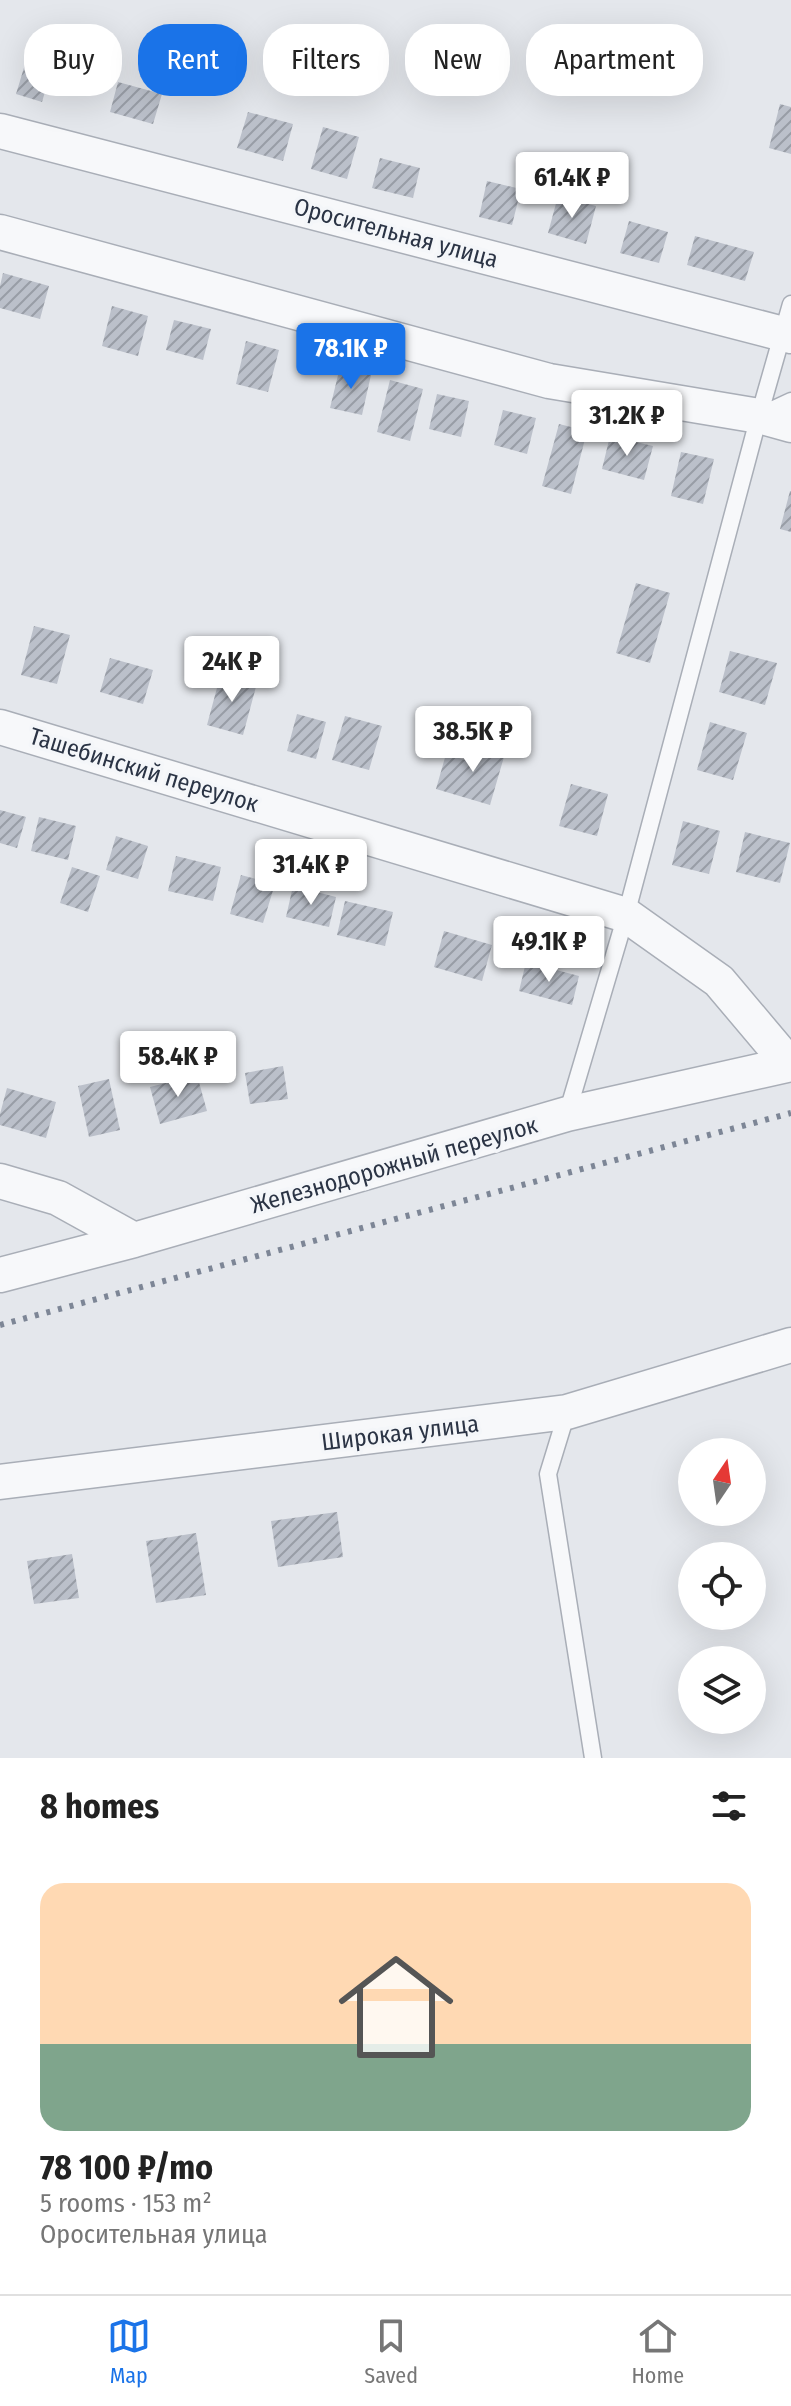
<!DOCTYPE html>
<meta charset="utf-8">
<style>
:root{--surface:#fff;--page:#f6f6f6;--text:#222;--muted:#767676;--line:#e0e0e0;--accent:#1a73e8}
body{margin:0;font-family:"Fira Sans Condensed",sans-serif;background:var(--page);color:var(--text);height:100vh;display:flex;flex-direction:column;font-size:30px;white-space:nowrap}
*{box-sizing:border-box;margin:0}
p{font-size:26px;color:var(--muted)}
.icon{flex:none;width:44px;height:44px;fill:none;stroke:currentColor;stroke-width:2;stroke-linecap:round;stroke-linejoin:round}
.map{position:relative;height:1758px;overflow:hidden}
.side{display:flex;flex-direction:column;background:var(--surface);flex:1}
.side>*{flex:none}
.top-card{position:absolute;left:24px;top:24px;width:744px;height:72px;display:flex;gap:16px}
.needle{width:52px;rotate:13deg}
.buttons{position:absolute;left:678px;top:1438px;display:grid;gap:16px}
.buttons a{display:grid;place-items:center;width:88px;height:88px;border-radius:50%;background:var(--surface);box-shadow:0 8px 32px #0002;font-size:40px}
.price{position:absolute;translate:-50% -68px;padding:0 18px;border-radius:8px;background:#fff;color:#222;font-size:26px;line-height:52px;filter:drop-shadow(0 2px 4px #0008)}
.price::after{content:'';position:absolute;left:50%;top:48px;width:24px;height:18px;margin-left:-12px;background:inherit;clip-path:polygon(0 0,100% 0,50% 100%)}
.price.selected{background:var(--accent);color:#fff}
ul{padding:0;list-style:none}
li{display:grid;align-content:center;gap:16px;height:424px;padding:0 40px}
li span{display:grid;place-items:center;height:248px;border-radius:24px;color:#555}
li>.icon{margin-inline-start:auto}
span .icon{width:144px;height:144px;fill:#fffc;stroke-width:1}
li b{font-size:34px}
h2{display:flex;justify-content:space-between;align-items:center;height:96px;padding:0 40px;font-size:34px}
.chip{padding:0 28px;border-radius:32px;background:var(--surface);box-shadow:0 8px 32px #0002;font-size:28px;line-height:72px}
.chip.selected{background:var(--accent);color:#fff}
.menu{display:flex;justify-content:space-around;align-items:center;height:112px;border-top:2px solid var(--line);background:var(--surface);font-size:22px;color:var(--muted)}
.menu a{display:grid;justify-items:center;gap:4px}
.menu .selected{color:var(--accent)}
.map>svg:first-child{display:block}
</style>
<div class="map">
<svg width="791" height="1758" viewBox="0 0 791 1758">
<defs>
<pattern id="building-hatch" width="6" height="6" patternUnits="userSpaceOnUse" patternTransform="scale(2)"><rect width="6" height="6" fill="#bbc0ca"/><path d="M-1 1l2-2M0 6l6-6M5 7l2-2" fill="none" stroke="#989da6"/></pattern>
</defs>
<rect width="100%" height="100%" fill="#e4e7ec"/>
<path fill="url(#building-hatch)" d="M26,61L52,68L42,102L16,94Z
M118,82L162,94L153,124L110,112Z
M780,104L791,107V154L769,148Z
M248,112L293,124L283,161L237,148Z
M323,127L359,137L347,179L311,169Z
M380,158L420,168L413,198L372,188Z
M487,181L521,189L512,225L479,217Z
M558,196L596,206L586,244L548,233Z
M629,221L668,232L659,263L620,253Z
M695,236L754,252L745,281L687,265Z
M3,273L49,286L40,319L0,308V286Z
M112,306L148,316L138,356L102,346Z
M174,320L211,329L203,360L166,350Z
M246,341L279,350L268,392L236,384Z
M340,367L371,375L362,415L330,408Z
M390,380L423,389L410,441L377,432Z
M437,394L469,401L461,437L429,429Z
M503,410L536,418L527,454L494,445Z
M559,424L587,431L571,494L542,486Z
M610,436L653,446L644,480L602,469Z
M681,452L714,459L703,504L671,496Z
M790,491H791V532L780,529Z
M636,583L670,593L650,663L616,653Z
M34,626L70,635L57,684L21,675Z
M730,651L777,663L765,705L719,692Z
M110,658L153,670L143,704L100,692Z
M221,673L257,683L243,735L207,725Z
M297,714L326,722L316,759L287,751Z
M345,716L382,726L369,770L332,760Z
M710,722L747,733L733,780L697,770Z
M478,742L506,750L490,805L436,789L446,754L472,762Z
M571,784L608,794L597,836L559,826Z
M0,810L26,817L17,848L0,843Z
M39,817L76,826L68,860L31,851Z
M683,821L720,831L709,874L672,865Z
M745,832L790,843L780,883L736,872Z
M116,836L148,846L138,879L106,870Z
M176,856L221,867L213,901L168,891Z
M72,867L100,876L88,912L60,903Z
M241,875L275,884L263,923L230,914Z
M293,886L336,897L329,927L286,917Z
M345,901L393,912L385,946L337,935Z
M444,931L492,945L482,981L434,967Z
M526,962L579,976L572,1005L519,991Z
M283,1066L288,1099L250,1104L245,1073Z
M197,1075L207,1111L160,1124L150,1087Z
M109,1079L120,1130L89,1137L78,1086Z
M7,1088L56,1102L46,1138L0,1125V1114Z
M337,1512L343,1557L278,1567L271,1521Z
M196,1533L206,1595L156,1603L146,1541Z
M72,1554L79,1598L34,1604L27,1561Z"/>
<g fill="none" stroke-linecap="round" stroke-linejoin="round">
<g stroke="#a9aeb7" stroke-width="19">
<path id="service" d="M763,414L791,401
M567,1114L626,915L759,416L791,304
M567,1412L548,1474L593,1758"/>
</g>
<g stroke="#a9aeb7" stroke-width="37">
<path id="minor" d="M0,131L791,336
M0,232L549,381L759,416L791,425
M0,727L626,915L719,981L789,1064
M0,1181L58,1198L134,1240
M0,1275L134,1240L567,1114L791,1064
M0,1482L567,1412L791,1345"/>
</g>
<use href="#service" stroke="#f7f8fa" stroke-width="16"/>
<use href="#minor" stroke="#f7f8fa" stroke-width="34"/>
<path stroke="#7d8696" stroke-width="6" stroke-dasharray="4 8" stroke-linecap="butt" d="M0,1325L791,1113"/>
</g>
<g text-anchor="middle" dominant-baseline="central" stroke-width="7" stroke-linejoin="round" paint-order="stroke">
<g font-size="24" fill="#2b3445" stroke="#f4f6f9">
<text transform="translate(396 233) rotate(15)">Оросительная улица</text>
<text transform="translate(144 770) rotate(17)">Ташебинский переулок</text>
<text transform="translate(394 1165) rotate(-16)">Железнодорожный переулок</text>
<text transform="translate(400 1433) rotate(-7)">Широкая улица</text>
</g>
</g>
</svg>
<div class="buttons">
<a><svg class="needle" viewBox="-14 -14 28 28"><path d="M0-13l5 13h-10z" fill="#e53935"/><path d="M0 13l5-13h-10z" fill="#767676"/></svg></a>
<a><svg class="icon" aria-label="locate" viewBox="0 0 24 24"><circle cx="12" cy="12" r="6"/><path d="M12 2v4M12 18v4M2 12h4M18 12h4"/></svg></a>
<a><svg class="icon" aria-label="layers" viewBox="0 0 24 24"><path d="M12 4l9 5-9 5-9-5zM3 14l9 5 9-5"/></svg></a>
</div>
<b class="price" style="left:572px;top:220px">61.4K ₽</b>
<b class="price selected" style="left:351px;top:391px">78.1K ₽</b>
<b class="price" style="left:627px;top:458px">31.2K ₽</b>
<b class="price" style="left:232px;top:704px">24K ₽</b>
<b class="price" style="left:473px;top:774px">38.5K ₽</b>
<b class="price" style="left:311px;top:907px">31.4K ₽</b>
<b class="price" style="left:549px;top:984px">49.1K ₽</b>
<b class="price" style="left:178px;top:1099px">58.4K ₽</b>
<div class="top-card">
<a class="chip">Buy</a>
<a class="chip selected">Rent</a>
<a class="chip">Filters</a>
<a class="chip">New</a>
<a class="chip">Apartment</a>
</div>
</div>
<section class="side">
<h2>8 homes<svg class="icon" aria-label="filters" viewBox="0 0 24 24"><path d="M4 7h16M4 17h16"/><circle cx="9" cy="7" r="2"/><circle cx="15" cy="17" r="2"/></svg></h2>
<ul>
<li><span style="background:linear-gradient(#ffd9b3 65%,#7fa58c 0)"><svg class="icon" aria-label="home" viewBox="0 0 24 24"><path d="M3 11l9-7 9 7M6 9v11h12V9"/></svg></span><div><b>78 100 ₽/mo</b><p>5 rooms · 153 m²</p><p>Оросительная улица</p></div></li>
</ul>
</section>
<nav class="menu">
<a class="selected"><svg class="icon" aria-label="map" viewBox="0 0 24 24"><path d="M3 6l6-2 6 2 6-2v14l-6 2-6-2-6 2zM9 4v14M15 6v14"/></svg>Map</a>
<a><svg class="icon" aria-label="saved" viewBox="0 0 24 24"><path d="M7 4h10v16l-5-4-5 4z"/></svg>Saved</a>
<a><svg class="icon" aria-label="home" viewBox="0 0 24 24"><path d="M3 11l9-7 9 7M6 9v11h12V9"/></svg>Home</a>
</nav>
